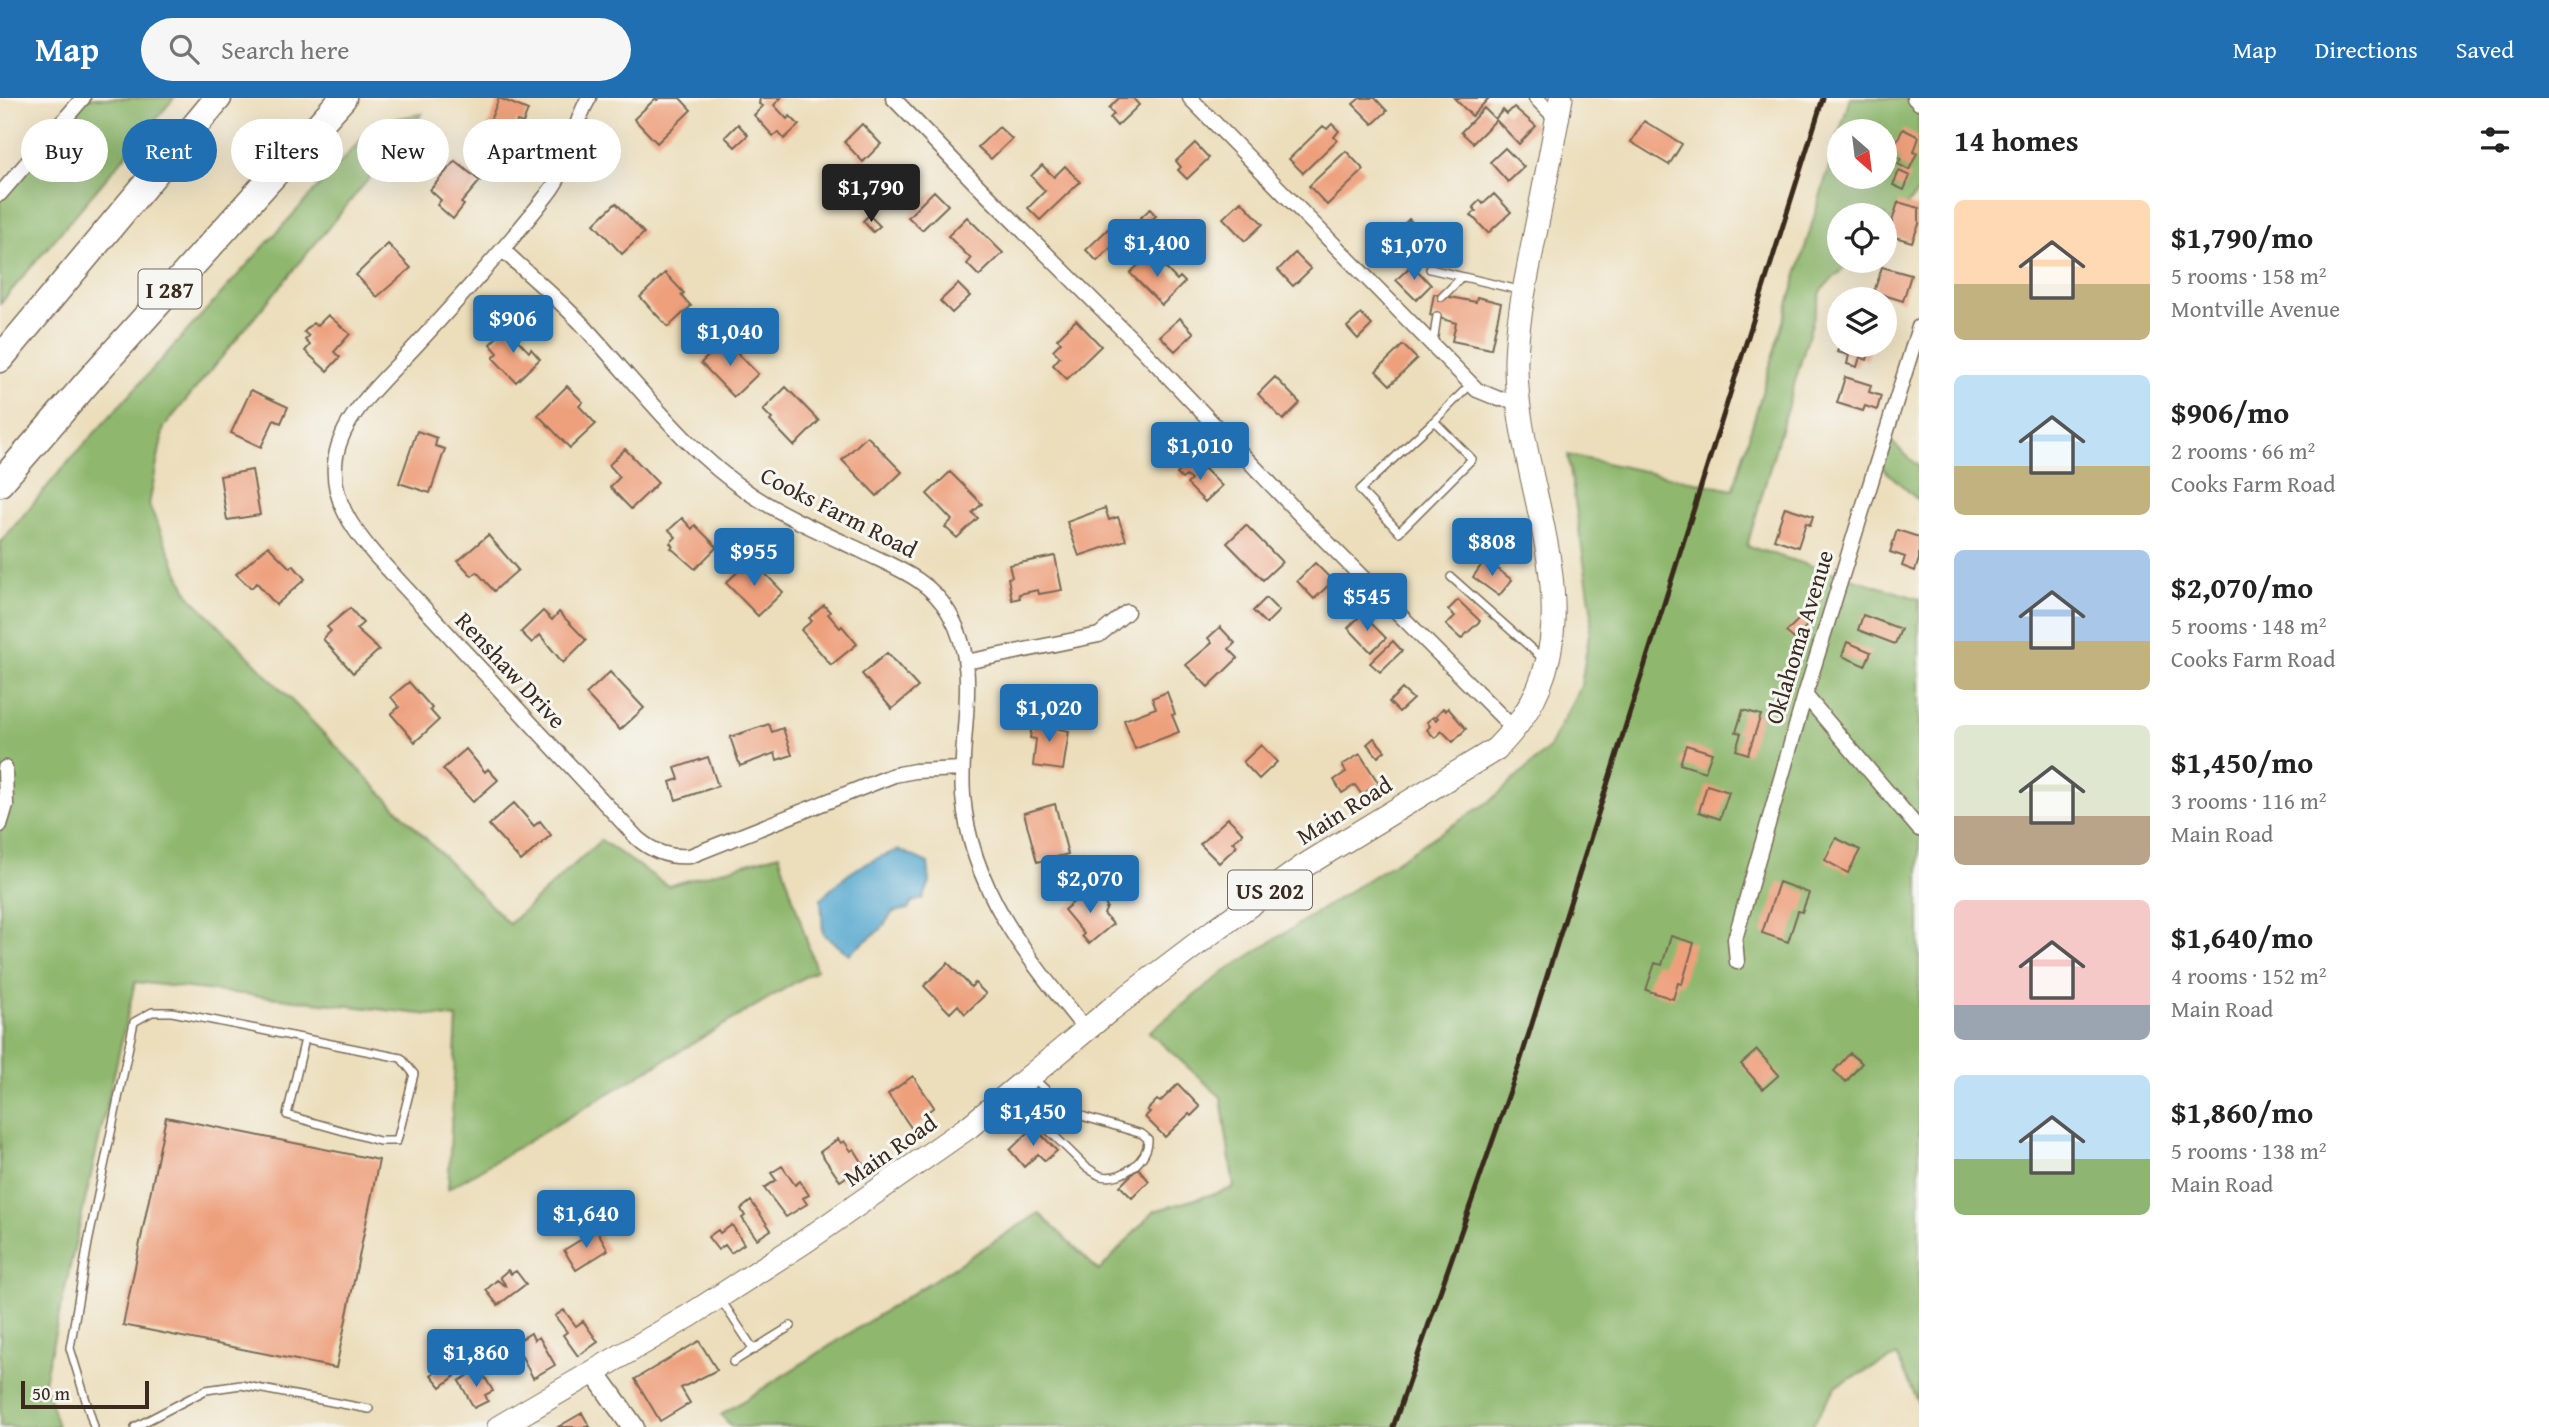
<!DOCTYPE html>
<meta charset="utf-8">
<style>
:root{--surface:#fff;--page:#f6f6f6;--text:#222;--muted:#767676;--accent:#1f6fb2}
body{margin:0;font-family:"Gentium Book Plus",serif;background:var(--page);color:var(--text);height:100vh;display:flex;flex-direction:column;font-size:26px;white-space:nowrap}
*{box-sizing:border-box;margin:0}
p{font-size:23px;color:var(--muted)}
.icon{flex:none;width:38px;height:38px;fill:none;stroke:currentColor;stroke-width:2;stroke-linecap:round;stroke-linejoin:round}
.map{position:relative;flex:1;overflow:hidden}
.drawer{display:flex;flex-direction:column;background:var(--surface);width:630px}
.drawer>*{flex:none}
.banner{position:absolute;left:21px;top:21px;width:665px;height:63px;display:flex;gap:14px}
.needle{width:46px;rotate:152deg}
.buttons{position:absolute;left:1827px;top:21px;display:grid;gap:14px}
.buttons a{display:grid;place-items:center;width:70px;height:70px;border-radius:50%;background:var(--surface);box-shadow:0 7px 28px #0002;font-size:35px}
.scale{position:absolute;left:21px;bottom:18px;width:128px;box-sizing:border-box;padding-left:7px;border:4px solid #3b2a1e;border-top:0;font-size:19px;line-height:24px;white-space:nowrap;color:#3b2a1e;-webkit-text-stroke:5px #f6f6f2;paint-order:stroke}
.price{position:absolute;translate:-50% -60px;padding:0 16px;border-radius:7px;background:var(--accent);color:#fff;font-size:23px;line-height:46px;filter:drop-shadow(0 2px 4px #0008)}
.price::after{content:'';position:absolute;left:50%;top:42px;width:21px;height:16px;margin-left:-10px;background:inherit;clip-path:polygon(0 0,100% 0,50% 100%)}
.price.active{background:#222;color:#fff}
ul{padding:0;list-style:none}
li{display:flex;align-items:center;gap:21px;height:175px;padding:0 35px}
li span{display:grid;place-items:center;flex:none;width:196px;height:140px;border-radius:10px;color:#555}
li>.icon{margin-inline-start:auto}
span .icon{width:84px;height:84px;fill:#fffc;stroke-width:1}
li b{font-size:30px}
h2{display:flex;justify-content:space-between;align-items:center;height:84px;padding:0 35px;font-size:30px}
.chip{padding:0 24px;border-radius:32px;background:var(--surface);box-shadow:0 7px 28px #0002;font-size:24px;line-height:63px}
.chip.active{background:var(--accent);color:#fff}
header{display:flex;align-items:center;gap:42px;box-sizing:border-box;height:98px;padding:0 35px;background:var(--accent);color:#fff}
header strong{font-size:33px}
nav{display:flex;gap:38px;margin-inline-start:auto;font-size:24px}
.search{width:490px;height:63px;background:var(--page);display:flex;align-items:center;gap:18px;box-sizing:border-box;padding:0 24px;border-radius:38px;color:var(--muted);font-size:26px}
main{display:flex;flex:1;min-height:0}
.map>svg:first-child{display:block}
</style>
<header>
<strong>Map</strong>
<div class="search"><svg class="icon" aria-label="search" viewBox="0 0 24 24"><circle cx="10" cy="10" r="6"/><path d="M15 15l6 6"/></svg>Search here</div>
<nav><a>Map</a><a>Directions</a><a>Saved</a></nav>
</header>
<main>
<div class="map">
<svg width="1919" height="1329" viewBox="0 0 1919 1329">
<rect width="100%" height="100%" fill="#f6f6f2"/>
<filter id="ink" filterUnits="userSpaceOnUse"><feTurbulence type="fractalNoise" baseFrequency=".0143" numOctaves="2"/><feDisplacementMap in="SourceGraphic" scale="14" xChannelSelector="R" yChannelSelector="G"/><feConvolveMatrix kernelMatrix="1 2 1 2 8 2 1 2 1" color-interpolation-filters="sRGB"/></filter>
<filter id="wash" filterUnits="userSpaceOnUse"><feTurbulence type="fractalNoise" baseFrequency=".00686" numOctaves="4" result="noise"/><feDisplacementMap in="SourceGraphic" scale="28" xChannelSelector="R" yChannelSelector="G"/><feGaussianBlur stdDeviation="1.57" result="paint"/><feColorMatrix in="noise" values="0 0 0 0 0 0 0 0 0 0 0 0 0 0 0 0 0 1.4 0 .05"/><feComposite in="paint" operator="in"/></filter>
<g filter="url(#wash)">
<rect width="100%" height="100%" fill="#ecdebb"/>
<path fill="#8fb86e" stroke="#657146" stroke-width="2" d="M83,0H174L0,206V97Z
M1850,0H1919V94L1885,128V117H1839V163H1851L1822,191L1747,448L1919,501V1306L1897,1258L1837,1287L1811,1329H732L721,1317L1039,1115L1099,1173L1154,1113L1234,1090L1221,999L1149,934L1224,874L1493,701L1548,651L1581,588L1592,517L1568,357L1733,392L1839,35V79H1885V33H1840Z
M422,16L164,329L149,407L188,496L509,826L601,742L668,788L779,756L816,872L448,1091L457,920L135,884L44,1283L58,1329H0V445L62,371L377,24Z
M1884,337L1919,369V403L1876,364Z"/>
<path fill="#51a6cd" stroke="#466876" stroke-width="2" d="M899,752L928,765L930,785L923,801L912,804L908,811L893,814L881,831L849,856L823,836L821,801C847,774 864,764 899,752Z"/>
<g id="blocks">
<path fill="#eea07d" d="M499,0L528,12L523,25L517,23L506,52L482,43Z
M656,0L657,2L660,0H680L691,12L657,45L634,21Z
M760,0H781L774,7L787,21L790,18L799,27L784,41L778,34L773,38L754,17L763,8L759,6Z
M1119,0H1133L1139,7L1117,28L1110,20L1114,16L1109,10Z
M1360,0H1375L1387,13L1373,26L1353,6Z
M1454,0H1489L1472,18Z
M1514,9L1536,28L1519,46L1495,21L1503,12L1507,16Z
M1484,10L1496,22L1473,45L1461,34Z
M1644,23L1682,46L1669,67L1631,44Z
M738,26L748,37L735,49L725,39Z
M862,26L881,46L863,64L844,44Z
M1332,26L1339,33L1334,39L1337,42L1303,75L1289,61L1323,28L1327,31Z
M999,29L1012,41L991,61L978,49Z
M1903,31L1919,39L1914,54L1917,55L1909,72L1898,66L1901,61L1890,55Z
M1195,45L1209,60L1187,81L1178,72L1181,69L1176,63Z
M1505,50L1524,69L1508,84L1490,64Z
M1346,53L1364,72L1327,107L1309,88Z
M455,63L480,83L461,105L464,107L453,121L437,107L441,102L430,92Z
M1042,67L1054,79L1065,68L1080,84L1040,122L1028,110L1045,93L1031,78Z
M1899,73L1910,78L1904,92L1893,87Z
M934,93L948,107L922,132L908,119Z
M1494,96L1511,114L1488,135L1471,117L1476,113L1473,109L1480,102L1483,106Z
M1241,103L1263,126L1245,143L1223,120Z
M1898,104L1919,110V126L1912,144L1888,137Z
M616,105L644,135L622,156L594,126Z
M1150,111L1156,118L1143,129L1137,123Z
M869,117L880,128L873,134L863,123Z
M967,119L1003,155L979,178L967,166L971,161L948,138Z
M1409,121L1420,133L1406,148L1394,136Z
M1109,130L1120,141L1097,163L1086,152Z
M388,146L411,170L377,199L356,177Z
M1151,155L1177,182L1180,179L1185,184L1162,207L1130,175Z
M1295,155L1311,171L1293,188L1278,172Z
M1412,167L1431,187L1416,202L1396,182Z
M1882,169L1911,177L1903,203L1874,194Z
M665,175L684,195L681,197L691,208L668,229L640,199Z
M958,186L970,198L952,215L940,203Z
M1434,196L1476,204L1477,199L1501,205L1491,251L1452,243L1456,225L1430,217Z
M1361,216L1372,227L1358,241L1347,229Z
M328,217L350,236L334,254L340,259L327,273L305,253L310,247L305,242L309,238L304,234L313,225L317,228Z
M1180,220L1194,235L1175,253L1160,238Z
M1076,222L1101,248L1067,281L1053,267L1060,259L1053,252L1061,244L1057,241Z
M506,230L529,254L531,251L540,261L516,284L493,260L498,255L490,246Z
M725,242L758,276L734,299L701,265Z
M1403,247L1417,261L1390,287L1376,273Z
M1840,247H1868L1867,249L1871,250L1867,262L1860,259L1857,269L1847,266L1849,257L1837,254Z
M1275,279L1300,305L1283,322L1258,296Z
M1845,279L1871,287L1869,294L1881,298L1877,312L1865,308L1863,313L1837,305Z
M567,288L583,304L579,308L596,326L570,350L538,317Z
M786,289L819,323L794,348L770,323L772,321L763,312Z
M251,292L288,309L281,325L274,322L261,349L231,335Z
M417,333L437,340L435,348L445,351L430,395L399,385Z
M867,338L902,374L877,398L842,362Z
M625,351L658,385L631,411L610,389L620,379L609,367Z
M1189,364L1199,374L1204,370L1222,388L1205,404L1187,386L1191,382L1186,378L1182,381L1177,376Z
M252,372L260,417L227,422L220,378Z
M950,374L982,406L972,415L978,420L957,440L945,429L952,422L927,396Z
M1785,409L1813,418L1810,427L1806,425L1798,449L1774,441Z
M1105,410L1109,422L1118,419L1126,442L1079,458L1067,424Z
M682,420L692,431L695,427L717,449L695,471L671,450L673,448L670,445L676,439L669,432Z
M1246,427L1282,464L1263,482L1227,445Z
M1897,432L1919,439V461L1915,473L1902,468L1905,459L1890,454Z
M488,437L518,472L494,493L477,474L472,478L458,463Z
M268,448L290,470L293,467L305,481L276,507L257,485L251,490L236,476Z
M1055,458L1062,492L1039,496L1038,492L1019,496L1020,500L1012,502L1008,480L1012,479L1009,467Z
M751,461L783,494L758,518L726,485Z
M1485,462L1512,482L1499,498L1473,479Z
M1315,465L1333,483L1314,501L1297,483Z
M1266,500L1279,513L1266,526L1253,513Z
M1458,502L1480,523L1461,541L1446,527L1455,518L1448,512Z
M824,507L830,514L828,516L840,530L842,528L857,546L831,567L801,532L812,523L809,520Z
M350,510L363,525L356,531L379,552L353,575L323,541L331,533L327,529Z
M543,513L552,522L559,514L586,542L563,565L540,537L532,545L521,534Z
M1362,516L1386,540L1371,554L1348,530Z
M1803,517L1810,525L1794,541L1786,534Z
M1863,517L1901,531L1895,546L1858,532Z
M1220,529L1235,545L1229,551L1238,560L1208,589L1186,567L1212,545L1208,540Z
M1393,543L1402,553L1380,574L1370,565Z
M1847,544L1871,554L1865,568L1842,558Z
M887,555L918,589L892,611L862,576Z
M610,574L644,610L620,632L586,596Z
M409,584L432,610L430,612L439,622L415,644L391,616L399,609L391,599Z
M1402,591L1413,601L1399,614L1389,604Z
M1167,594L1175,616L1172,617L1179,634L1135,651L1124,622L1156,610L1152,600Z
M1443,610L1446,613L1448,610L1466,631L1453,644L1442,633L1435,640L1427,632L1430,628L1427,624L1433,619L1436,622L1438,620L1436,618Z
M1743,612L1761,617L1748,656L1736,652L1741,635L1736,634Z
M1033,620L1060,624L1059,631L1069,633L1063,672L1033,668L1036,641L1030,640Z
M769,626L772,634L783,630L792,657L777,662L775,655L740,668L730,639Z
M1374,640L1385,653L1378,659L1367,646Z
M1261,647L1277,664L1259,681L1243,664Z
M1686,647L1712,655L1705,674L1680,666Z
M466,651L485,674L488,671L498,682L473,704L443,671Z
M1360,656L1379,686L1374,689L1376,692L1371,696L1369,692L1362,697L1355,687L1342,695L1334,682L1346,674L1342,667Z
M708,659L718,688L676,702L670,684L679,681L675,670Z
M1707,687L1729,694L1720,721L1699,714Z
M514,705L534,728L540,723L551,737L521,763L489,727Z
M1055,706L1068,756L1037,764L1024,715Z
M1228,720L1243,735L1233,744L1237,748L1219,765L1200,746Z
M1836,740L1860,752L1848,775L1825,762Z
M1779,784L1809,795L1802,814L1798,813L1788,844L1762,835Z
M1093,788L1107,809L1104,816L1113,826L1089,846L1082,838L1084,836L1064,812Z
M1671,838L1694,845L1682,886L1678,885L1673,901L1646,892L1655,865L1662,867Z
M948,865L971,889L975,885L986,896L965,916L958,907L950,915L924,888Z
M1757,952L1779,977L1763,991L1741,966Z
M1850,955L1862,965L1846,984L1834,973Z
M913,978L934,1009L925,1016L928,1020L912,1031L888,996Z
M1178,986L1200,1009L1191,1018L1189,1016L1165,1039L1145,1019L1150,1014L1147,1012L1157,1002L1160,1004Z
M166,1019L379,1062L336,1270L123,1227Z
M1034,1029L1057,1053L1045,1063L1038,1056L1024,1069L1010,1052Z
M838,1041L841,1045L844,1043L851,1053L854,1051L864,1067L840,1083L820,1054Z
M782,1068L795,1087L800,1083L809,1097L803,1100L807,1106L786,1119L764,1090L776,1082L771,1075Z
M1138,1070L1149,1083L1132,1100L1120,1088Z
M751,1103L771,1132L757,1141L742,1120L745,1118L741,1111Z
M732,1127L744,1146L731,1155L725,1147L718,1152L708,1139L718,1132L720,1135Z
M597,1132L608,1152L576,1172L564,1152Z
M508,1172L511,1176L516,1173L526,1186L498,1207L486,1192L497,1182L507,1189L500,1179Z
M564,1212L576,1228L583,1223L598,1244L578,1258L563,1237L567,1234L555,1218Z
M531,1235L534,1242L539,1239L555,1267L533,1280L515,1245Z
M699,1243L717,1272L681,1290L690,1305L660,1323L635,1281Z
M445,1266L455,1278L441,1289L431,1277Z
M474,1274L477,1280L483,1276L493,1293L485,1297L488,1303L474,1310L459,1283Z
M582,1315L590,1329H558Z"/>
</g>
</g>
<g filter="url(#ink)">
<use href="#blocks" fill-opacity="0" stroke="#796955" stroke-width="2"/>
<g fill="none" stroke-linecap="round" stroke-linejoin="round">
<g stroke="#796955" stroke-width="10">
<path id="lane" d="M1430,171L1519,192
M1442,199L1461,180
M1433,245L1437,218
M1434,323L1360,392L1399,434L1472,361L1434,323L1471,286
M1451,479L1542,560
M1014,998L1086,1069C1091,1072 1096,1076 1101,1078C1122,1083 1149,1062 1148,1041L1142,1036L1085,1019L1059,1004L1032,979
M721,1202L754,1252
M733,1264L791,1228
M94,1329L70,1250L88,1145L134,924L152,914H172L401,960L414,976L397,1043H379L287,1017L305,941
M135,1329L206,1292L241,1287L369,1311"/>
</g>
<g stroke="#796955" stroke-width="17">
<path id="street" d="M589,0C570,31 573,65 547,97C520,132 491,165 461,198C443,218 425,238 407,257C379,287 338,322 335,366C332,402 352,430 374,456L637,740C653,754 669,760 690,758L894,677L915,673L962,671
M893,0L978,88L1141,250L1305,422L1515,632
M1190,0L1477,292L1499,301L1518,302
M1536,0L1557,21
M1914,0L1919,5
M0,96L83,0
M503,152C528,176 556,199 580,224C635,283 684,352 752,397C786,419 823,435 860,452C893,469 929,480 949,515C983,572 958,635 963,697C970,791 1029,862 1086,932
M966,564L1099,537L1127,514
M1805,597L1919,731
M0,727L6,707L5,670
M1737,864L1735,841L1805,597L1919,229"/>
</g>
<g stroke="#796955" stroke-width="24">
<path id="secondary" d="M595,1275L633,1329"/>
</g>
<g stroke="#796955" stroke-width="25">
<path id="primary" d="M499,1329L689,1218L804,1144L970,1028L1110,912L1215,832L1304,768L1496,651C1613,536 1514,396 1516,262C1517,224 1525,188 1532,151C1542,101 1552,51 1561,0"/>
</g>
<g stroke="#796955" stroke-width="29">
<path id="highway" d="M0,261L218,0
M0,385L99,271L343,0"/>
</g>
<use href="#lane" stroke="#fff" stroke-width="7"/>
<use href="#street" stroke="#fff" stroke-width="14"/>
<use href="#secondary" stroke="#fff" stroke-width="21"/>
<use href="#primary" stroke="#fff" stroke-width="23"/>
<use href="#highway" stroke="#fff" stroke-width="26"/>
<path stroke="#3b2a1e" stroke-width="5" d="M1393,1329L1519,967L1823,0"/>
</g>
</g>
<g text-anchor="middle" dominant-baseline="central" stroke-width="6" stroke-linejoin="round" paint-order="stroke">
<g fill="#f6f6f2" stroke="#73675e" stroke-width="2">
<rect x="138.5" y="171.5" width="63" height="39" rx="5"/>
<rect x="1228" y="772.5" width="84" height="39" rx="5"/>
</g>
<g font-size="23" font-weight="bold" fill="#3b2a1e">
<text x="170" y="191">I 287</text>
<text x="1270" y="792">US 202</text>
</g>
<g font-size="24" fill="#3b2a1e" stroke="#f6f6f2">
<text transform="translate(839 414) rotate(27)">Cooks Farm Road</text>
<text transform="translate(1799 539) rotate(-73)">Oklahoma Avenue</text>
<text transform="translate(511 572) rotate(47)">Renshaw Drive</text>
<text transform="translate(1344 712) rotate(-32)">Main Road</text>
<text transform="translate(890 1052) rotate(-35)">Main Road</text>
</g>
</g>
</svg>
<div class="buttons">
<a><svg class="needle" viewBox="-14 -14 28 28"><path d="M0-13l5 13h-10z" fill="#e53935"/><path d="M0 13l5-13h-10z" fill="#767676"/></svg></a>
<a><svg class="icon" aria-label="locate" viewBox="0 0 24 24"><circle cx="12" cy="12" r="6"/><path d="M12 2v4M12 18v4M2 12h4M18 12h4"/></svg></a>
<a><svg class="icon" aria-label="layers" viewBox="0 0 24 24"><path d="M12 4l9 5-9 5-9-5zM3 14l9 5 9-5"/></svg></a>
</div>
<div class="scale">50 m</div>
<b class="price active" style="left:871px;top:126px">$1,790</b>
<b class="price" style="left:1157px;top:181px">$1,400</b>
<b class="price" style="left:1414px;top:184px">$1,070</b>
<b class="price" style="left:513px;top:257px">$906</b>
<b class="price" style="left:730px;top:270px">$1,040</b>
<b class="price" style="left:1200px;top:384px">$1,010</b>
<b class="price" style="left:1492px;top:480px">$808</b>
<b class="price" style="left:754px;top:490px">$955</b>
<b class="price" style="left:1367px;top:535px">$545</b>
<b class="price" style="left:1049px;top:646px">$1,020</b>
<b class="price" style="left:1090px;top:817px">$2,070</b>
<b class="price" style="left:1033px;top:1050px">$1,450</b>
<b class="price" style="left:586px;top:1152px">$1,640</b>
<b class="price" style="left:476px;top:1291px">$1,860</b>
<div class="banner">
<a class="chip">Buy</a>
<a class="chip active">Rent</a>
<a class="chip">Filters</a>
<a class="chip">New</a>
<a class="chip">Apartment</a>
</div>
</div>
<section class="drawer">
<h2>14 homes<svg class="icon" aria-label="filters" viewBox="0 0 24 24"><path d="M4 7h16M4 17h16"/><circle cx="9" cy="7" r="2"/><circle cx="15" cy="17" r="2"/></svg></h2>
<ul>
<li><span style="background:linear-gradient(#ffd9b3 60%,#c2b280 0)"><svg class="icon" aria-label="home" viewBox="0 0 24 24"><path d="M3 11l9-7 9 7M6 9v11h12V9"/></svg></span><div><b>$1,790/mo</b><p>5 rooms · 158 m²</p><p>Montville Avenue</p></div></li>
<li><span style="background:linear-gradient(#bfe0f5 65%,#c2b280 0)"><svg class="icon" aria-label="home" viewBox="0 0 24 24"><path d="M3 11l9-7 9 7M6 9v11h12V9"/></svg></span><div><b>$906/mo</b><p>2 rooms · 66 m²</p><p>Cooks Farm Road</p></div></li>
<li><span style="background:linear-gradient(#a9c7e8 65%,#c2b280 0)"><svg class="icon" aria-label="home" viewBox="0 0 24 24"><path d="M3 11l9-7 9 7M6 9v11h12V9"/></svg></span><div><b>$2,070/mo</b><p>5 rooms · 148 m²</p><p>Cooks Farm Road</p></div></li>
<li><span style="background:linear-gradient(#dfe7d0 65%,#b9a48a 0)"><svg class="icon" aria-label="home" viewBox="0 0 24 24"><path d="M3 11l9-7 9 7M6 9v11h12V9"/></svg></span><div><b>$1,450/mo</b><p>3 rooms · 116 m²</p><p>Main Road</p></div></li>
<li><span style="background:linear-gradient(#f6c9c9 75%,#9aa5b1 0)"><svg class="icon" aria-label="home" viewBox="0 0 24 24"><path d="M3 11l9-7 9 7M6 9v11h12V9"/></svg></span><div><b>$1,640/mo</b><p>4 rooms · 152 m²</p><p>Main Road</p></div></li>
<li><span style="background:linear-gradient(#bfe0f5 60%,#8fb573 0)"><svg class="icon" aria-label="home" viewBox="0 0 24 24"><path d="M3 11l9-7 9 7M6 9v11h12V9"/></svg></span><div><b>$1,860/mo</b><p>5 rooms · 138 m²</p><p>Main Road</p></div></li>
</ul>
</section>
</main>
